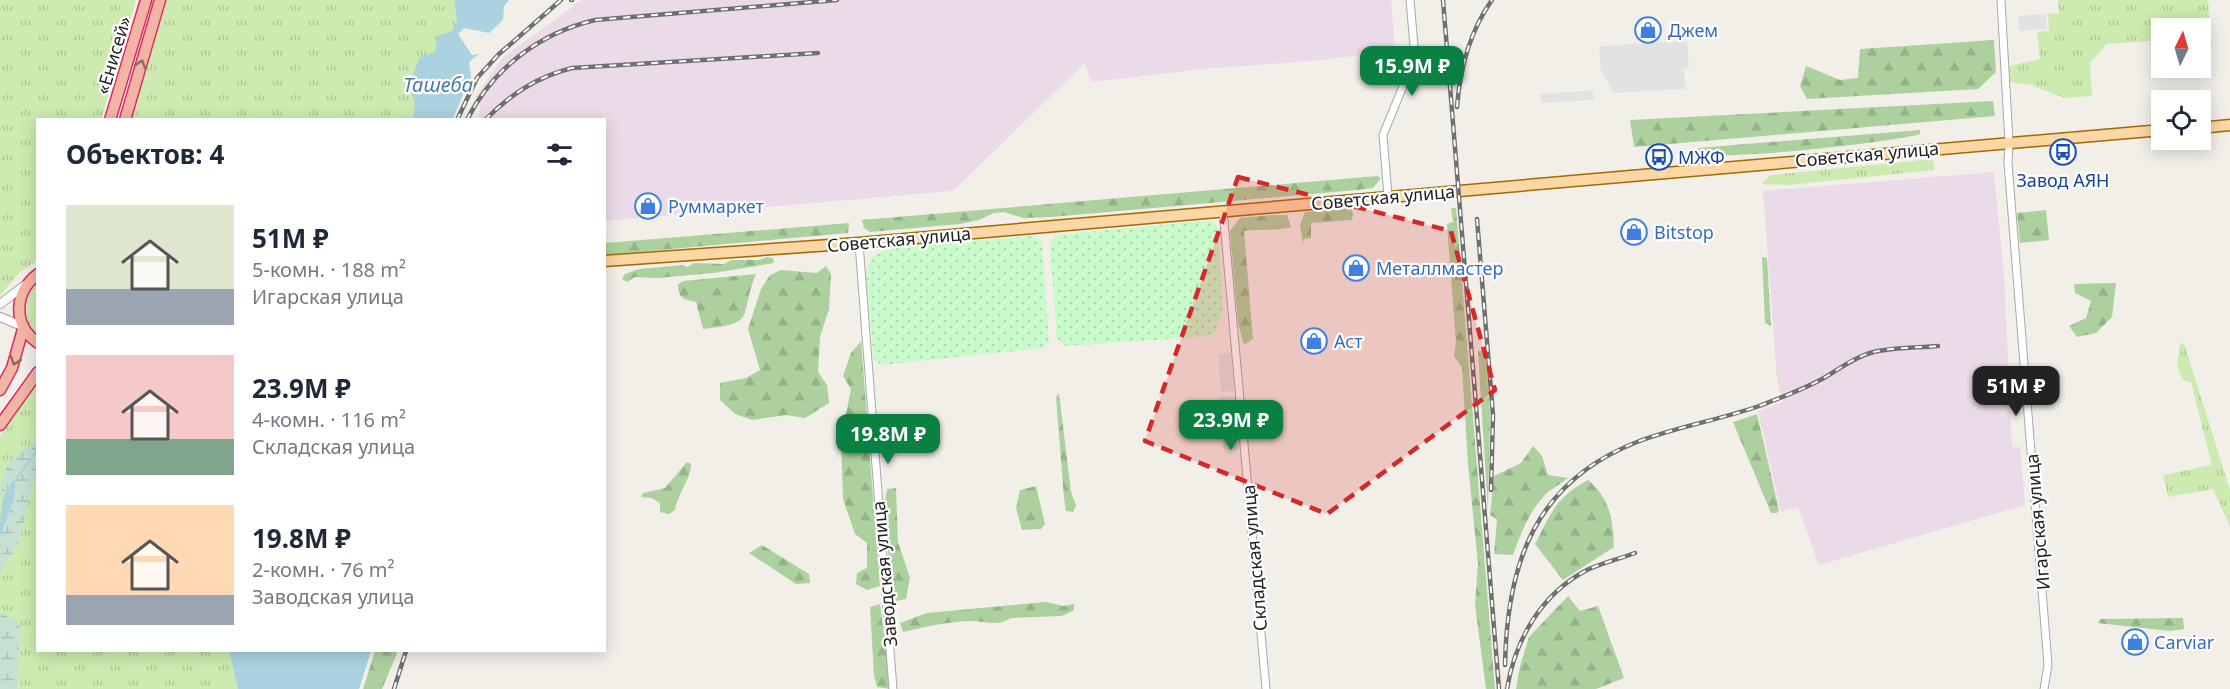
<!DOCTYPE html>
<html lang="ru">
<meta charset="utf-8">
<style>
:root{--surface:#fff;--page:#f2f2f3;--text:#1f2937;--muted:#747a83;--accent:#0b8043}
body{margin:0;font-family:"Noto Sans",sans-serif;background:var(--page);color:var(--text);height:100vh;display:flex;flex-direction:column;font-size:22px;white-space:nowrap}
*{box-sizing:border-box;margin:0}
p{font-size:20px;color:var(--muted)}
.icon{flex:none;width:33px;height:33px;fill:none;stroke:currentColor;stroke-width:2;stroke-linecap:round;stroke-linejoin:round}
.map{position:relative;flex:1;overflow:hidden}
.drawer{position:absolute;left:36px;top:118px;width:570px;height:534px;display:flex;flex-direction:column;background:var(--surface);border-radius:0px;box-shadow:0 3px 15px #0003}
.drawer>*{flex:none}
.needle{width:39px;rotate:5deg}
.tools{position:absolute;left:2151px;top:18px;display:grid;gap:12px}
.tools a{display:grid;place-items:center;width:60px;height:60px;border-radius:0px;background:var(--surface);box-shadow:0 3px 15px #0003;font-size:30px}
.price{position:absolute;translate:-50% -51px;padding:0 14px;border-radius:12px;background:var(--accent);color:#fff;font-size:20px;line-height:39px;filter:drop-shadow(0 2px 3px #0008)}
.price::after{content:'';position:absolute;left:50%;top:36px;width:18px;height:14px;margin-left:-9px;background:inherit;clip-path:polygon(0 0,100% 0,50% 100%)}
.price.current{background:#222;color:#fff}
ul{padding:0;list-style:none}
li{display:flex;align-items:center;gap:18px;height:150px;padding:0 30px}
li span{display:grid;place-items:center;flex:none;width:168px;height:120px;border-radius:0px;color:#555}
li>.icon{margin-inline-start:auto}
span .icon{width:72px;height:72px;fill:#fffc;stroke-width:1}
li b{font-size:26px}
h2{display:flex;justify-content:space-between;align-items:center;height:72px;padding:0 30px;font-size:26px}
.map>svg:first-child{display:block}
</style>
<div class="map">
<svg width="2230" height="689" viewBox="0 0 2230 689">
<defs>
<pattern id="grass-tufts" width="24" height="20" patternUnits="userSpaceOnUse" patternTransform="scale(1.5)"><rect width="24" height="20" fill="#cdebb0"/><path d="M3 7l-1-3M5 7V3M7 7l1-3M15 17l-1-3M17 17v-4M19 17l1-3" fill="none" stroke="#b0c997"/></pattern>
<pattern id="forest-firs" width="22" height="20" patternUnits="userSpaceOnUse" patternTransform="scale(1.5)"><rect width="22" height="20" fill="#add19e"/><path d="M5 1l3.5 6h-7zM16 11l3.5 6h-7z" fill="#95b388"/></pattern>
<pattern id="wetland-marsh" width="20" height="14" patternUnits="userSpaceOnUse" patternTransform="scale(1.5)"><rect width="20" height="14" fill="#c6e0d4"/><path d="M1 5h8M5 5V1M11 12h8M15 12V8" fill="none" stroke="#aac0b6"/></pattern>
<pattern id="park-dots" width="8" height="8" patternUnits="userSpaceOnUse" patternTransform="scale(1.5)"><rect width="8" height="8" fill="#c8facc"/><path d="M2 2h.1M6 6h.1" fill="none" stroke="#acd6af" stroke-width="1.8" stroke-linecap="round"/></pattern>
</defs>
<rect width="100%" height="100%" fill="#f2efe9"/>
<path fill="#ebdbe8" d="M582,0H1391L1395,50L1324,60L1204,69L1091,82L1085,63L953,191L605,221L604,120H479L480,103L474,99L502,58Z
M1994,172L2004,274L2012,447H2020L2025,505L1819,565L1798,507L1781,512L1758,411L1783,402L1777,380L1763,191Z"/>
<path fill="url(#grass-tufts)" d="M0,0H136L101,120H38L37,261L20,272L0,296Z
M167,0H454L457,20L452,31L437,36C435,66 417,91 413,120H131Z
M2058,0H2208L2212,48L2201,49L2200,28H2162L2161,40L2107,44L2090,63L2092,96L2065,98L2030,85L2010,82L2009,66L2040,59L2037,32L2049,31L2048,14L2059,13Z
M1933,159L1934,170L1789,185L1762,184L1770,175Z
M37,283V336C23,321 23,298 37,283Z
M2184,343L2230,490V527L2213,489L2168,497L2163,475L2212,465L2191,382L2183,380L2177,366L2180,344Z
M37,381L38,651H229L238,689H0V436Z"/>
<path fill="url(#forest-firs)" d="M1994,40L1996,72L1978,89L1807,99L1800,86L1806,66L1840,80L1858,78L1860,49Z
M1993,101L1995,116L1634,147L1630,120Z
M1920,130V134C1896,142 1714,162 1697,153L1698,148Z
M1377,176L1381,178L1373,188L1357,190L1051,217L1023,218L1004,212L994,213L979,220L960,224L870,232L864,228L862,220Z
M1351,208L1353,214L1352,220L1311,223V238L1304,239L1303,244L1300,225L1305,212Z
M1451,208H1456L1495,689H1486L1475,605L1478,564L1468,464L1462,367L1454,356L1456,343L1447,224L1453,222Z
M2046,210L2049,240L2020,243L2017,213Z
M1271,215H1287L1291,227C1276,231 1260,229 1244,231L1253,339L1244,345L1238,323L1230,231L1240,218Z
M849,223L848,233L605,255V243Z
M767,257L773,258L774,263L714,273L658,278L635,277L627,282L622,279L625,274L639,269L683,265L687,267L694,263L724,264L731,260H759Z
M1762,257L1767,258L1771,326L1765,323Z
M826,266L831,274L829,309L820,337L818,372L827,385L829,403L805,418L786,415L752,420L735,414L720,400V383L746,378L760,370L748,329L761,289L770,275L781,270L817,273Z
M756,274C738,317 759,323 703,329L696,302C683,299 678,298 678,284L684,281Z
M2116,283L2112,317L2096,333L2077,337L2069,326L2086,318L2091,301L2075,293L2074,284Z
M861,341L880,586L867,590L856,584L857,573L867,568V543L855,534L843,499L841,439L851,389L843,376L851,353Z
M1478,351H1485L1490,413L1488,511Z
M1059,393L1071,492L1076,506L1073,512L1066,511L1064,498L1056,397Z
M1757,414L1779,510L1777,513H1771L1733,422Z
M1533,446L1542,456L1548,475L1568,478C1561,484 1549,490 1545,495C1530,510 1520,535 1513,555L1494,554L1497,519L1490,515L1494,476L1521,463Z
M687,462L691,464C692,476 677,495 675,510L669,514L660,512V503L652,498L641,497L643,493L665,488Z
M1588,480C1610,499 1613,519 1614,547L1563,580L1535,544C1552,512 1555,498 1588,480Z
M1036,486L1045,524L1041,529L1022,530L1016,508L1020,490Z
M896,488L898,542L910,578L906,599L896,601L890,585L885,500L887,489Z
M762,545L809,574L810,583L796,584L749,553Z
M1568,596L1580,611L1598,606L1624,678L1596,689H1516L1520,666L1529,637Z
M1046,602L1063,606L1074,604V610L1062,616L1011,618C996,628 984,620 969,621C947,622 924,627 903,632L900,623L927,613Z
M880,604L891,687V689L877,687L874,675L870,607Z
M2183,618L2184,629L2170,631L2098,623L2100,619Z
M375,651H398L382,689H363Z"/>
<path fill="url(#wetland-marsh)" d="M37,440V476H35L18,544L0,573V537L14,498L16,479L9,483L0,500C0,470 12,455 37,440Z
M0,612L20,624L17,689H0Z"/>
<path fill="url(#park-dots)" d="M1212,220L1218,227L1223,310L1215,333L1201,337L1066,346L1057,339L1050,244L1056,235Z
M1034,236L1042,242L1049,342L1044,348L882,365L874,361L866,274L872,257L890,247Z"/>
<path fill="#e2e2e2" d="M2046,14L2047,29L2019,31L2018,16Z
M1687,41L1689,68L1684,69L1685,89L1613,93L1601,69L1599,46Z
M1593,90L1594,100L1541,103L1540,94Z
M1231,353L1234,391L1221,392L1218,354Z
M1236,396L1240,449L1224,450L1219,398Z"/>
<path fill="#aad3df" d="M454,0H509L504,6L503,20L489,33L464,28L458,34L472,55L479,54L469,62L471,77L452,120H413L415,102L408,86L420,57L435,52L437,36L452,31L457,20Z
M16,478L14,498L0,537C0,515 0,492 16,478Z
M229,651H371L359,689H238Z"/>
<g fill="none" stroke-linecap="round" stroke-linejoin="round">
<path stroke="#aad3df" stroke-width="2" d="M16,479L38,449"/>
<g stroke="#a9a9a9" stroke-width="9">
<path id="minor" d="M2001,0L2009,142L2008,163L2048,665L2044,689
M1388,196L1383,135L1415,57L1410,0
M1223,211L1266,689
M859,243L893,689"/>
</g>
<g stroke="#a9a9a9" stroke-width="10">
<path id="tertiary" d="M0,304L25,285
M0,317L22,326"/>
</g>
<g stroke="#a06b00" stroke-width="13">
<path id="primary" d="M2200,128L2230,125
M604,261L859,243L2162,130"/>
</g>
<g stroke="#dc2a67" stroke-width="13">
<path id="trunk" d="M110,120L146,0
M125,120L160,0
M38,274C14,292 12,325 38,343
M0,390L12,368L23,329
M0,425L38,372"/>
</g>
<use href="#minor" stroke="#fff" stroke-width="7"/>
<use href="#tertiary" stroke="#fff" stroke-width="8"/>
<use href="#primary" stroke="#fcd6a4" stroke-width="10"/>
<use href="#trunk" stroke="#f2b4a3" stroke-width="10"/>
<g stroke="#707070" stroke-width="4.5">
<path id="rail" d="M571,0H572
M1443,0L1499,689
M1457,107C1460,68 1470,31 1492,0
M457,120L477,78L499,54L561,0
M467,120C493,68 540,33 595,20L837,0
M485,120C510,95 536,77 572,68L818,53
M1477,219L1493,415L1491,490
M1505,665C1507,563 1535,482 1637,442C1676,427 1719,420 1759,406C1780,398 1802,390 1822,379C1838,370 1851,359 1870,353C1890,347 1916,348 1938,346
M394,689L406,651
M1507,689C1515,640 1541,594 1587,570C1602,563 1619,559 1635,553"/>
</g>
<use href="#rail" stroke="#fff" stroke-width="2" stroke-dasharray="7" stroke-linecap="butt"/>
</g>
<defs><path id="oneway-chevron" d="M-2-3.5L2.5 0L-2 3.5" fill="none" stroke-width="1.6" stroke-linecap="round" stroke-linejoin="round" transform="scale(1.5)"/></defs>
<g stroke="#8a6b62">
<use href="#oneway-chevron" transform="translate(141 64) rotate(-73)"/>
<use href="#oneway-chevron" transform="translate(15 361) rotate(109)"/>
</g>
<path fill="#d62828" fill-opacity="0.2" stroke="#d62828" stroke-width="4.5" stroke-dasharray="12 8" stroke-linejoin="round" d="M1238,177L1451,231L1495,390L1327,514L1145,441Z"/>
<defs>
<g id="shop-ring" transform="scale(1.35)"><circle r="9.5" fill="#fff" stroke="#3f7fe0" stroke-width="1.5"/><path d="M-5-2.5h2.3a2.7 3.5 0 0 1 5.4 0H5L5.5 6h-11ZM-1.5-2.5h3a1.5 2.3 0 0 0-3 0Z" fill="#3f7fe0"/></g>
<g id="bus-ring" transform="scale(1.35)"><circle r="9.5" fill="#fff" stroke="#1a4fb4" stroke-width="1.5"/><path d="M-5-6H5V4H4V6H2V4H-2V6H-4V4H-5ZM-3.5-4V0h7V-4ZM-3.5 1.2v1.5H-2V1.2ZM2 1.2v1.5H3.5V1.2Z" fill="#1a4fb4"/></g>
</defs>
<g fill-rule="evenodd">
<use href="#shop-ring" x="1648" y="30"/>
<use href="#bus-ring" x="2063" y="152"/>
<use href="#bus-ring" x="1659" y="157"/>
<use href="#shop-ring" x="648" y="206"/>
<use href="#shop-ring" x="1634" y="232"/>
<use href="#shop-ring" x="1356" y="268"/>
<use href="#shop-ring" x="1314" y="341"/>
<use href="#shop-ring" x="2135" y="642"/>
</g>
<g text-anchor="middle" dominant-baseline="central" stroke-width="4.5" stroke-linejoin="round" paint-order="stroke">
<g font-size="18" fill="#366cbe" stroke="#fff" text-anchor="start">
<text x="1668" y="30">Джем</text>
<text x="668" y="206">Руммаркет</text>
<text x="1654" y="232">Bitstop</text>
<text x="1376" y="268">Металлмастер</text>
<text x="1334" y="341">Аст</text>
<text x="2154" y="642">Carviar</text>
</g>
<g font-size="18" fill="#222" stroke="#fff">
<text transform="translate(113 55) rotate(-73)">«Енисей»</text>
<text transform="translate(1867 154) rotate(-5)">Советская улица</text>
<text transform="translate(1383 197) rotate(-5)">Советская улица</text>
<text transform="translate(899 239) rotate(-5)">Советская улица</text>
<text transform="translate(2037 522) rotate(-95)">Игарская улица</text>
<text transform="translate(1254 558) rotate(-95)">Складская улица</text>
<text transform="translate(884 574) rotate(-95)">Заводская улица</text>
</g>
<g font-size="18" fill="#164399" stroke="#fff" text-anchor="start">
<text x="1678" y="157">МЖФ</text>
<text x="2063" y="180" text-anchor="middle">Завод АЯН</text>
</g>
<g font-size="20" font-style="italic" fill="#4a7aab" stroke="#fff">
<text x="438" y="84">Ташеба</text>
</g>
</g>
</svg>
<div class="tools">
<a><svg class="needle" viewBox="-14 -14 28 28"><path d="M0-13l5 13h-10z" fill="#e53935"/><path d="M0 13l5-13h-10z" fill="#747a83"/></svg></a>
<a><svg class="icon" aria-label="locate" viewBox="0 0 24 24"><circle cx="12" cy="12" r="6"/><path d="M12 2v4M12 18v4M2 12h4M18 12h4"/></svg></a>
</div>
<b class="price" style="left:1412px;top:97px">15.9M ₽</b>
<b class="price current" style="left:2016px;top:417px">51M ₽</b>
<b class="price" style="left:1231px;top:451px">23.9M ₽</b>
<b class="price" style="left:888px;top:465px">19.8M ₽</b>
<section class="drawer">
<h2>Объектов: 4<svg class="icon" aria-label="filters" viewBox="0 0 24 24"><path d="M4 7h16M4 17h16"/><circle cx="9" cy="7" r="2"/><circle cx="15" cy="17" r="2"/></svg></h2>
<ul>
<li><span style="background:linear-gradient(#dfe7d0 70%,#9aa5b1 0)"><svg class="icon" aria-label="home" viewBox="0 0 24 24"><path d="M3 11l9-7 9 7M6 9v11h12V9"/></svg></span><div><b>51M ₽</b><p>5-комн. · 188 m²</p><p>Игарская улица</p></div></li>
<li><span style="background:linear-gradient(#f6c9c9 70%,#7fa58c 0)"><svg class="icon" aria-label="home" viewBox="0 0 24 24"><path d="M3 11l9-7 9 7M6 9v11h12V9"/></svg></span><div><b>23.9M ₽</b><p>4-комн. · 116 m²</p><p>Складская улица</p></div></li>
<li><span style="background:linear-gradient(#ffd9b3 75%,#9aa5b1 0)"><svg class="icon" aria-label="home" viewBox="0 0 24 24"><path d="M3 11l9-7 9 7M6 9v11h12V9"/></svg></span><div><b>19.8M ₽</b><p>2-комн. · 76 m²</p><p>Заводская улица</p></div></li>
</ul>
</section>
</div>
